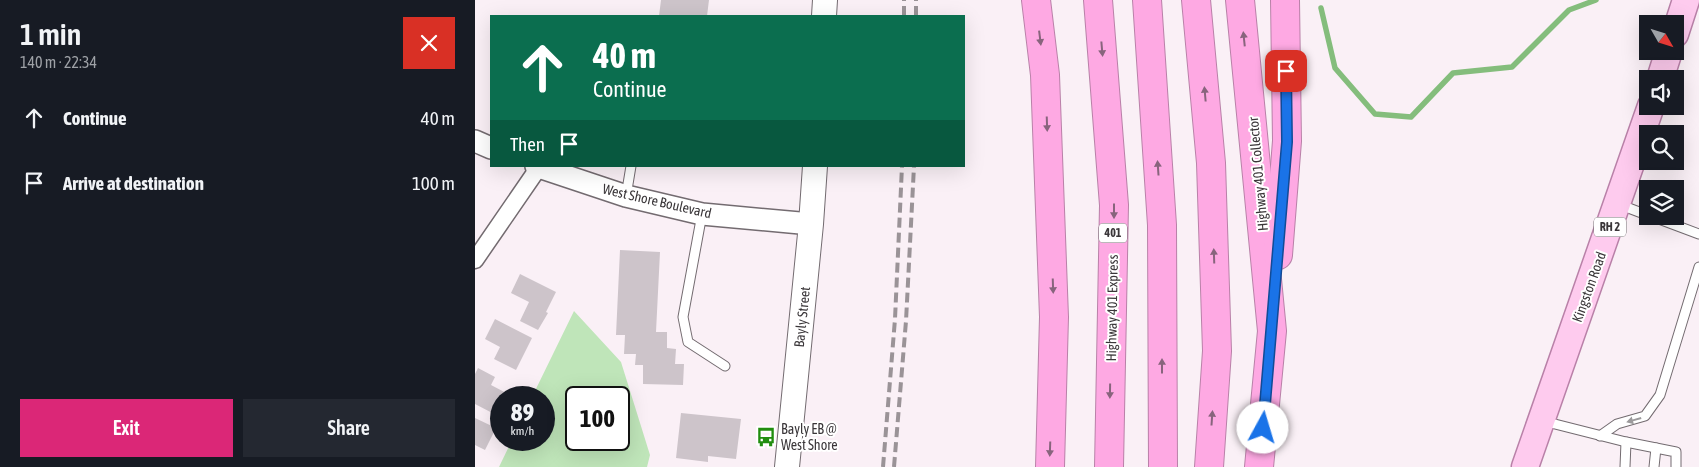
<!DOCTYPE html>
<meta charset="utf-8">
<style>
:root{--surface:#171b24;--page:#242831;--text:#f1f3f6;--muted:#9ea1a6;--accent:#db2777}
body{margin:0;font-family:"Asap Condensed",sans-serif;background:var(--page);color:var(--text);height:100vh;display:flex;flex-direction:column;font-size:19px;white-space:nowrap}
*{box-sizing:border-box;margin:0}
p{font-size:16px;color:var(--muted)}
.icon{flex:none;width:28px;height:28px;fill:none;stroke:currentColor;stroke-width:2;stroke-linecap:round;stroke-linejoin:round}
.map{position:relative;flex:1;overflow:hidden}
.side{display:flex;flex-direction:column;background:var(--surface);width:475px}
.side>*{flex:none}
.guide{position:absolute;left:15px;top:15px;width:475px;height:152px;border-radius:0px;box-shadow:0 5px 20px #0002;background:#0b6e4f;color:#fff;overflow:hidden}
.needle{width:32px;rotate:129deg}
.buttons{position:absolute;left:1164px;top:15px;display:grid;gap:10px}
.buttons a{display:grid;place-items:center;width:45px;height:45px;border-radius:0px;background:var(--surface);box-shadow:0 5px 20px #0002;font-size:25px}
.speed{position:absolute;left:15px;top:386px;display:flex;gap:10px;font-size:25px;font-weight:700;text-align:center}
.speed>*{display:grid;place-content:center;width:65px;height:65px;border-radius:50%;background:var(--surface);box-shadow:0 5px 20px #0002;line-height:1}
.speed small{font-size:12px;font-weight:400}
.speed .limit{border:2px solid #111;border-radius:8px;background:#fff;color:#111}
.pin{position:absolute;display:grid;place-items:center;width:42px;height:42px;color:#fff;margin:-21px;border-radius:10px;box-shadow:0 2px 8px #0006}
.me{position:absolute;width:55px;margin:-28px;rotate:6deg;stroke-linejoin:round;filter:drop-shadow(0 0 4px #0008)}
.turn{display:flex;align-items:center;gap:18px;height:105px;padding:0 20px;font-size:22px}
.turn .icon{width:65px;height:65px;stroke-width:2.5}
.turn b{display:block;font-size:35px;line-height:42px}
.then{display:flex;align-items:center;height:48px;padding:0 20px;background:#0003;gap:10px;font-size:19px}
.round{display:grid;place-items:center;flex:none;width:52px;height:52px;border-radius:0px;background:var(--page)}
.summary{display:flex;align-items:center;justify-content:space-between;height:85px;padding:0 20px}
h1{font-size:30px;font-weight:600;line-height:38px}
.action{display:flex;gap:10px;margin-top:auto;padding:10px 20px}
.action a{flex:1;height:58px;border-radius:0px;background:var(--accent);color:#fff;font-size:20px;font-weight:600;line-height:58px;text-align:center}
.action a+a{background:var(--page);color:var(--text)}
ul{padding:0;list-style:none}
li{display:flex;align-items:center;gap:15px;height:65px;padding:0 20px}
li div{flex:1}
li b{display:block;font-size:19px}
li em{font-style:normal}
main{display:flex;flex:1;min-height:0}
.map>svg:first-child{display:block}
.green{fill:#bfe5b9;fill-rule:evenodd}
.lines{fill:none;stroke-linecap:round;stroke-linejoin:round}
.stream{stroke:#84bd7c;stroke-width:5.5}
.building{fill:#cdc4ca}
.service-casing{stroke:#736b70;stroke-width:11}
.minor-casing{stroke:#736b70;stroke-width:19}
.tertiary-casing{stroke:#736b70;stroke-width:24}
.secondary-casing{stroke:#736b70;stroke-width:26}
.primary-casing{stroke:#b981a8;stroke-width:29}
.motorway-casing{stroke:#b981a8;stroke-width:30}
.service{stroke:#fff;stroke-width:9}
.minor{stroke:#fff;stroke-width:16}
.tertiary{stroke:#fff;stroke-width:21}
.secondary{stroke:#fff;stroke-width:24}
.primary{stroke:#fecbee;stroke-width:26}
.motorway{stroke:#fea9e3;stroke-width:28}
.rail{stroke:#9a9397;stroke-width:4;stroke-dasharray:10 5;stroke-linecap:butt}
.oneway{fill:#88647d}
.oneway2{fill:#9c9a9c}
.route-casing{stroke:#114b97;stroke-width:12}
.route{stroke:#1a73e8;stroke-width:9}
.labels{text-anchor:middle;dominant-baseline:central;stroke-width:4;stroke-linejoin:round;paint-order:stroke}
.shield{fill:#fff;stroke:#757274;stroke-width:1}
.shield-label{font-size:12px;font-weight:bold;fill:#3a3639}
.street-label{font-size:14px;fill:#3a3639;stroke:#fff}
.poi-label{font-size:14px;fill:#3a3639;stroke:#fff;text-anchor:start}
</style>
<main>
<section class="side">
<div class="summary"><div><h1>1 min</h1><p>140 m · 22:34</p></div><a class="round" style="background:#d93025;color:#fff"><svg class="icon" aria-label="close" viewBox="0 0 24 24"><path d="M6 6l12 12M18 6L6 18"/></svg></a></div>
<ul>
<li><svg class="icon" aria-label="ahead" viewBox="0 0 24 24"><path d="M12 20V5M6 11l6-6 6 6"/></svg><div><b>Continue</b></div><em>40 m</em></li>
<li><svg class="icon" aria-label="arrive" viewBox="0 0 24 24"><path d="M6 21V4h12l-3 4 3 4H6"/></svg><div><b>Arrive at destination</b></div><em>100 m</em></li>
</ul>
<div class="action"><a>Exit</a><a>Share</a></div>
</section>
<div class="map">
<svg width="1224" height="467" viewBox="0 0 1224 467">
<rect width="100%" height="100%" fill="#faf0f6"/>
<path class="green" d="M 99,311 L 146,362 L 175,455 L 172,467 L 24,467 L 37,440 L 69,440 L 69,398 L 57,397 ZM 101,398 L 144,398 L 144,440 L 101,440 Z"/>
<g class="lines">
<path class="stream" d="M 846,8 L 860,68 L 900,114 L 936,117 L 978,73 L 1037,67 L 1094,10 L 1121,0"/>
</g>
<g class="building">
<path d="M 186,0 L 234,0 L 232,16 L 184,16 Z"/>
<path d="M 145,250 L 185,252 L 181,332 L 192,332 L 192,348 L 201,349 L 200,364 L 209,364 L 208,385 L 168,384 L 168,365 L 160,365 L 161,354 L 149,354 L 150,335 L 141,335 Z"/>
<path d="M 45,274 L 81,292 L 71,312 L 73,313 L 63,330 L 45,321 L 54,302 L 36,293 Z"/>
<path d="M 20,319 L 57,338 L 41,370 L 19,359 L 25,347 L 10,339 Z"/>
<path d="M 3,368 L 20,377 L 16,385 L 35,395 L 34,398 L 26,398 L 25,417 L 0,404 L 0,374 Z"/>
<path d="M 206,413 L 266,419 L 261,459 L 233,456 L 233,462 L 201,458 Z"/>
<path d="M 0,418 L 21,428 L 10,450 L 0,445 Z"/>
</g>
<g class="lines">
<defs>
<g id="service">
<path d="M 151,196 L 156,166"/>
<path d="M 1143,204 L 1172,215"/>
<path d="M 227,214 L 208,317 L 213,342 L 250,366"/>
<path d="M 1176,216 L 1224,234"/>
<path d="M 1068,421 L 1151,442 L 1201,452 L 1201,467"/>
<path d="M 1125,436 L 1142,424 L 1170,416 L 1185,395 L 1224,267"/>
<path d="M 1150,467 L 1151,442"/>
<path d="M 1179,467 L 1181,448"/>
</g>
<path id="minor" d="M 0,260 L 64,167"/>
<g id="tertiary">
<path d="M 0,141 L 16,148"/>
<path d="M 61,166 L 151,196 L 227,214 L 336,224"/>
</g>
<g id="secondary">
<path d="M 349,16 L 350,0"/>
<path d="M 312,467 L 336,224 L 340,166"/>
</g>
<g id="primary">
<path d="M 1200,34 L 1211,0"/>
<path d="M 1185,79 L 1194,51"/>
<path d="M 1050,467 L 1176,106"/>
</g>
<g id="motorway">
<path d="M 561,0 L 570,75 L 579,317 L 575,467"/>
<path d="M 623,0 L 639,205 L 634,467"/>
<path d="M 672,0 L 687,225 L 688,467"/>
<path d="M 721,0 L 736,163 L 742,351 L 734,467"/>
<path d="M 765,0 L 797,331 L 784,467"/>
<path d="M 803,255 L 812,141 L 810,0"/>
</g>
</defs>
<use href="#service" class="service-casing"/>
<use href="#minor" class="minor-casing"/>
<use href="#tertiary" class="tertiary-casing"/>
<use href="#secondary" class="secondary-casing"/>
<use href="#primary" class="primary-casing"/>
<use href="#motorway" class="motorway-casing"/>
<use href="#service" class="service"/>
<use href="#minor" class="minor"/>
<use href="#tertiary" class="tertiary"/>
<use href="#secondary" class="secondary"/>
<use href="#primary" class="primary"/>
<use href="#motorway" class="motorway"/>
<g class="rail">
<path d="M 429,16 L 429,0"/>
<path d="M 441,16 L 441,0"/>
<path d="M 408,467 L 420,319 L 427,166"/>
<path d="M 419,467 L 431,321 L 439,166"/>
</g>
</g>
<defs><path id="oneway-solid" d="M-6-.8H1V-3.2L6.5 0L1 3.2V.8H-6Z" transform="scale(1.25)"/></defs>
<g class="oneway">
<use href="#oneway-solid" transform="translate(565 38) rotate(83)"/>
<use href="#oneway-solid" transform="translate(769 39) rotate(-96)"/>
<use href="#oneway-solid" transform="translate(627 49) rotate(85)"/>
<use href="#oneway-solid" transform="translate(730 94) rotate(-95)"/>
<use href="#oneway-solid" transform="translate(572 124) rotate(88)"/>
<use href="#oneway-solid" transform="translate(683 168) rotate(-94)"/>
<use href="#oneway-solid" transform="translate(639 211) rotate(90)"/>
<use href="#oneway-solid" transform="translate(739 256) rotate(-92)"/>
<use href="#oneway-solid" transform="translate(578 286) rotate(88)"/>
<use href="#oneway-solid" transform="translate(687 366) rotate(-90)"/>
<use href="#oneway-solid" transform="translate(635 391) rotate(91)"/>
<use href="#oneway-solid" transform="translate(737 418) rotate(-86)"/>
<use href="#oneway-solid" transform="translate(575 449) rotate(92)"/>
</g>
<use class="oneway2" href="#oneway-solid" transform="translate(1159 420) rotate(164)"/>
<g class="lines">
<defs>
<path id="route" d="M 788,428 L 812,142 L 811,71"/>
</defs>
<use href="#route" class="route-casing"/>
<use href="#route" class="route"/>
</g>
<defs>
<symbol id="bus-bare" viewBox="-9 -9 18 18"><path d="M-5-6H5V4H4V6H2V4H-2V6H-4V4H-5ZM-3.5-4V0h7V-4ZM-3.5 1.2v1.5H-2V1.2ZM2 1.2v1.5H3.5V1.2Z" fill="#218d0f" stroke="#fff" stroke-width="2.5" paint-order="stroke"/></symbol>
</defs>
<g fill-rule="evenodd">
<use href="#bus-bare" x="277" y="423" width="28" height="28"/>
</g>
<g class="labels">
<g class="shield">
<rect x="1119" y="217.5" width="32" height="19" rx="4"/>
<rect x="624" y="223.5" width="28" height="19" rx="4"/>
</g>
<g class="shield-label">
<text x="1135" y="227">RH 2</text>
<text x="638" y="233">401</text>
</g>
<g class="street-label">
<text transform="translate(783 174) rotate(-95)">Highway 401 Collector</text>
<text transform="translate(182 201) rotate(13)">West Shore Boulevard</text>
<text transform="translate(1114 287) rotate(-70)">Kingston Road</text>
<text transform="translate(637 308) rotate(-89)">Highway 401 Express</text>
<text transform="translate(327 317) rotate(-84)">Bayly Street</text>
</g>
<g class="poi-label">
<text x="306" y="429">Bayly EB @<tspan x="306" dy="16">West Shore</tspan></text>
</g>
</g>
</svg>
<div class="buttons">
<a><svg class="needle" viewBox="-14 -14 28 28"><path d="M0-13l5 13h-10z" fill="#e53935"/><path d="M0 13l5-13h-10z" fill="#9ea1a6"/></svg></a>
<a><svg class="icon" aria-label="sound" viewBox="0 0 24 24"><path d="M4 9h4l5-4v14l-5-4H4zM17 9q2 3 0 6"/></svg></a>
<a><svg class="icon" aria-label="search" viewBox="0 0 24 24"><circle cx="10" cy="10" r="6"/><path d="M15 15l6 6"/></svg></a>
<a><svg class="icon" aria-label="layers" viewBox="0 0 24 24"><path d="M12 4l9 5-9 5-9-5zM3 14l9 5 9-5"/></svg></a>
</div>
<div class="speed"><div>89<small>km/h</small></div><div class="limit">100</div></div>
<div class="pin" style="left:811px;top:71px;background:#d93025"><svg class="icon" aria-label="arrive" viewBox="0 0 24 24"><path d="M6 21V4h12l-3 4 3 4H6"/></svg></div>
<svg class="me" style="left:788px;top:428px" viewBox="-20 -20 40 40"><circle r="19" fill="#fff"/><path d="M0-13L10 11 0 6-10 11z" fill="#1a73e8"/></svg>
<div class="guide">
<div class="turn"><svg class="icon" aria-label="ahead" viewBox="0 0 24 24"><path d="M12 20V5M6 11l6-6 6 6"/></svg><div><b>40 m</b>Continue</div></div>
<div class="then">Then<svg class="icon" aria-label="arrive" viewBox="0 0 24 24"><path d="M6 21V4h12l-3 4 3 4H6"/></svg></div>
</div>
</div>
</main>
